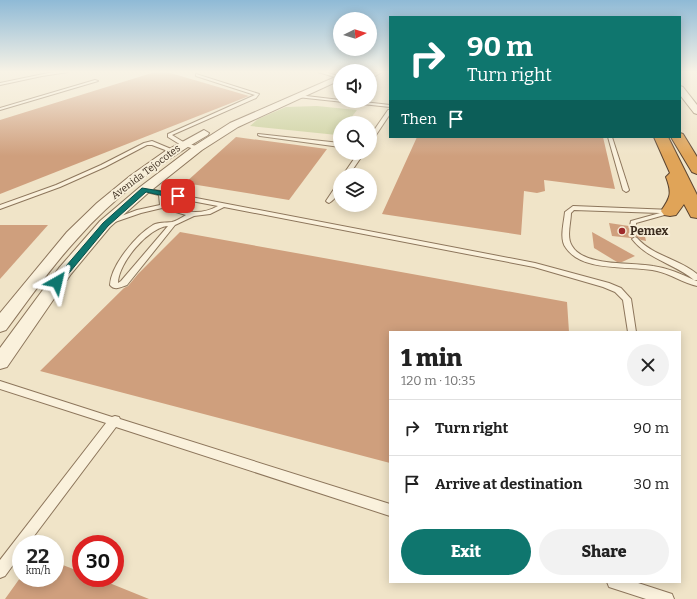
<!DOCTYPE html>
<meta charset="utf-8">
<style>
:root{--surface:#fff;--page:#f2f2f2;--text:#222;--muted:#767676;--line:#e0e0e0;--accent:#0f766e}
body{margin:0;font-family:Bitter,serif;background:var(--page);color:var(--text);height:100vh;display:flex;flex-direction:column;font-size:15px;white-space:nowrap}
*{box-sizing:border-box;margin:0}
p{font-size:13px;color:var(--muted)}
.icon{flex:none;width:22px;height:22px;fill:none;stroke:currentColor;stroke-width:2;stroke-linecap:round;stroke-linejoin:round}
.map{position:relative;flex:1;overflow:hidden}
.details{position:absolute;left:389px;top:331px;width:292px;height:252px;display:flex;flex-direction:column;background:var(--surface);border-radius:0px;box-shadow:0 2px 10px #0003}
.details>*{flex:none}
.top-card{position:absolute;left:389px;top:16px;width:292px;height:122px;border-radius:0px;box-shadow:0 2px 10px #0003;background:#0f766e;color:#fff;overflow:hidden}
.needle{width:26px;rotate:85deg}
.tools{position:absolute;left:333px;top:12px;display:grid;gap:8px}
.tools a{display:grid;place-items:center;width:44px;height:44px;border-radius:50%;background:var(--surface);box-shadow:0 2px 10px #0003;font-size:20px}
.speed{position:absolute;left:12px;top:535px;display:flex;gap:8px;font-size:20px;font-weight:700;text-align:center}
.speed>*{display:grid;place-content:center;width:52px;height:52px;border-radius:50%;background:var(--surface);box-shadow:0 2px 10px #0003;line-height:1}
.speed small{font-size:10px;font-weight:400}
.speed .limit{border:6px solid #d22;background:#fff;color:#111}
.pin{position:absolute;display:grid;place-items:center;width:34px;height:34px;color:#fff;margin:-17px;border-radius:8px;box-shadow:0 2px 6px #0006}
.me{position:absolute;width:44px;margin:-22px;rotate:37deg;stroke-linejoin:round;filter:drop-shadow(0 0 3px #0008)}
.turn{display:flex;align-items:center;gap:14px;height:84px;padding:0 12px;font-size:18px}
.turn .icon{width:52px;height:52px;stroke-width:2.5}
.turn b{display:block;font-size:28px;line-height:34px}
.then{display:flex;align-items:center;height:38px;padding:0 12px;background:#0003;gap:8px;font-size:15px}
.round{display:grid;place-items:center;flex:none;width:42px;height:42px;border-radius:21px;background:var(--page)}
.summary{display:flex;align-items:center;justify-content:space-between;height:68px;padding:0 12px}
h1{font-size:24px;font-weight:800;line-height:30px}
.button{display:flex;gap:8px;margin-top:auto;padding:8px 12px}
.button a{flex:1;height:46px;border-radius:24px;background:var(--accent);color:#fff;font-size:16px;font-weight:800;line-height:46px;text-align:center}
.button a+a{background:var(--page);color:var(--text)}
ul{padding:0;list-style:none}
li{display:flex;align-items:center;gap:12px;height:56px;padding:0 12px;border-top:1px solid var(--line)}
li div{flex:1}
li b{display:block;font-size:15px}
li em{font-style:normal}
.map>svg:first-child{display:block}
.green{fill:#c9cf9b}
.building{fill:#cf9f7d}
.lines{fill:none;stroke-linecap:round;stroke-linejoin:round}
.lane-casing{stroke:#8d765c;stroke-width:2}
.street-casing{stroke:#8d765c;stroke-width:2}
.highway-casing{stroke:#5b4430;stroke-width:2}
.lane{fill:#faf1dc;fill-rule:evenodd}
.street{fill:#faf1dc;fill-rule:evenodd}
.highway{fill:#e0a458;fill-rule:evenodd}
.route{fill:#0f766e;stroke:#0a4d48}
.poi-dot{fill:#9e2a2b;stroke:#f7eed8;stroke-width:1.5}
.labels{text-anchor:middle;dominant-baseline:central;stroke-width:4;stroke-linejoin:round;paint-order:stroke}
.far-street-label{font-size:10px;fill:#3d2e20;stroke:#f7eed8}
.poi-label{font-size:12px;font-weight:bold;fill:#3d2e20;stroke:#f7eed8;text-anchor:start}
</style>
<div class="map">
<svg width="697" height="599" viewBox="0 0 697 599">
<rect width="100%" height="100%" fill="#f0e4c8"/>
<path class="green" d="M 317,106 L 357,110 L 347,123 L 340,123 L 340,132 L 337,135 L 250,126 L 258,119 L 286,107 Z"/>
<g class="building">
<path d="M 155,72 L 167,72 L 249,96 L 0,194 L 0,120 Z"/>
<path d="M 236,137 L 327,149 L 289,200 L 185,183 Z"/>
<path d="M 417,137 L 603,137 L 615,189 L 544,180 L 545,191 L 537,193 L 524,191 L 521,235 L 382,214 Z"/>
<path d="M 609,223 L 629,226 L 632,229 L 637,227 L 643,228 L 646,241 L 641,240 L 636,236 L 631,238 L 612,236 Z"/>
<path d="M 0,225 L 48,225 L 0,279 Z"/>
<path d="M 180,232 L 567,302 L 569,332 L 390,332 L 390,463 L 40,371 L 124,288 L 128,286 L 138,274 Z"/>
<path d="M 592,232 L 635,256 L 622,262 L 617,262 L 594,248 Z"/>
<path d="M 55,562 L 81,572 L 81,578 L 97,578 L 149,599 L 5,599 L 20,578 L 55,578 Z"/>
</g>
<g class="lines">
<defs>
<g id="lane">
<path d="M 53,72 L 68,72 L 42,76 L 0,85 L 0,83 Z"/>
<path d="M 318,72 L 326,72 L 340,77 L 338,78 Z"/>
<path d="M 377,72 L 382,72 L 370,79 L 370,76 Z"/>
<path d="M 196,74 L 259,94 L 256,98 L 172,135 L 185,143 L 200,147 L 201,148 L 198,150 L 181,145 L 168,137 L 168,134 L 255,95 L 196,76 Z"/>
<path d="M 95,80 L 98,81 L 0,110 L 0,108 Z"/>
<path d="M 298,95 L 340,100 L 340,101 L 355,101 L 390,105 L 390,107 L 297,97 L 297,95 Z"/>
<path d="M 388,110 L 390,110 L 390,114 L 372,141 L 370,142 L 370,136 Z"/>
<path d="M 258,134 L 340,143 L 340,147 L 260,136 L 258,135 Z"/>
<path d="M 608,137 L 612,137 L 629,190 L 628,191 L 626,192 L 623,190 Z"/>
<path d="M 152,141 L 176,151 L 173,153 L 152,145 L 147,145 L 105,167 L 60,187 L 0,209 L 0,205 L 56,185 L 101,165 L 144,143 Z"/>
<path d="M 358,153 L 364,153 L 349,175 L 343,175 Z"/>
<path d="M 340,182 C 340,190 336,199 329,203 L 327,202 L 326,201 L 338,183 Z"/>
<path d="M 144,188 L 535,263 L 609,283 L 621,288 L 631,299 L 636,332 L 628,332 L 623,300 L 615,292 L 603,287 L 534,267 L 224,207 L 210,214 L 194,216 L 175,225 L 127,285 C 121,287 115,291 110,285 C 111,265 136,235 153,225 C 159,222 165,223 172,222 C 176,221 181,218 186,215 L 162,208 L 141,213 L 112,223 L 108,223 L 108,221 L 137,210 L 160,205 L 159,195 L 142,191 L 142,189 ZM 165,196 L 218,206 C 200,216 184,212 166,205 ZM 168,226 L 121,281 L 118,283 C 118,263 149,227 168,226 Z"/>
<path d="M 573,206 L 672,210 L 672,212 L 668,214 L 636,223 L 636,226 L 633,228 L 630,226 L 631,221 L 660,213 L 574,210 L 571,213 C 571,222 566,237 572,246 C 584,267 632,262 653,266 C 668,268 681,274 694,280 C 675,264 647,259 632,239 L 635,237 L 637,238 C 653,256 679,259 697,274 L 697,280 L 694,280 L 697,281 L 697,286 C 683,283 671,274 657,271 C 631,265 583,273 566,248 C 559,239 564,223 565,212 Z"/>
<path d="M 0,381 L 112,417 L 115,416 L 119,417 L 120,419 L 390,504 L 390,516 L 116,427 L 28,544 L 21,544 L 21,554 L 5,576 L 0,578 L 0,560 L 106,423 L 0,389 Z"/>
<path d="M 607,582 L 635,582 L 672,594 L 674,599 L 646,599 L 609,587 Z"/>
</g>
<g id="street">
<path d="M 340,75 L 340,80 L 238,127 L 202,150 L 148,193 L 110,227 L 71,274 L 7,367 L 0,369 L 0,348 L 59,268 L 100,221 L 140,187 L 194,146 L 230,123 Z"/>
<path d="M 680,86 L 683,87 L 697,105 L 697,114 L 694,113 L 680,95 Z"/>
<path d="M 204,130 L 209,133 L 208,135 C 159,163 114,197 77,239 C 51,267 29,299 6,330 L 0,332 L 0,313 L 67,232 L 97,203 L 130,176 L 164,152 Z"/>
</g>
<g id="highway">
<path d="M 680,133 L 683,134 L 697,157 L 697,174 L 692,172 L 671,137 L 680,137 Z"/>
<path d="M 654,137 L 668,137 L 697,195 L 697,218 L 691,217 L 684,204 L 676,215 L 670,216 L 664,215 L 661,211 C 671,197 672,193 666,177 L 670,173 Z"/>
</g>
</defs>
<use href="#lane" class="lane-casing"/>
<use href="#street" class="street-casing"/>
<use href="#highway" class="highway-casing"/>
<use href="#lane" class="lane"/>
<use href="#street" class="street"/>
<use href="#highway" class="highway"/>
</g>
<linearGradient id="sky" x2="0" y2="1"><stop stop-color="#8fbad6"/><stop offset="0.46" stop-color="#f8f3e6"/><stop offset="1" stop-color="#f8f3e6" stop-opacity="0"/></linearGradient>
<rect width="697" height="156" fill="url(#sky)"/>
<path class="route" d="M 142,188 L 178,194 L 181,196 L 178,199 L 146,192 L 108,226 L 60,284 L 54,284 L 53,282 L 54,280 L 103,223 Z"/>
<circle class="poi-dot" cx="622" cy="231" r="4"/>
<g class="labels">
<g class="far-street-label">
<text transform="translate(146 172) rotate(-37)">Avenida Tejocotes</text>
</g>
<g class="poi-label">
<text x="630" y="231">Pemex</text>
</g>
</g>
</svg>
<div class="tools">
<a><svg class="needle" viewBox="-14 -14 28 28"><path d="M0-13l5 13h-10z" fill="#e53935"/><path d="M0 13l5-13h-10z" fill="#767676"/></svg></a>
<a><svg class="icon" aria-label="sound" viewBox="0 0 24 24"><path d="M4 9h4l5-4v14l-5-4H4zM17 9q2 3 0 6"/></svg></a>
<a><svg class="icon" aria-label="search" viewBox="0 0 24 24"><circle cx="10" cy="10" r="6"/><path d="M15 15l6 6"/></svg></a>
<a><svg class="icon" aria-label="layers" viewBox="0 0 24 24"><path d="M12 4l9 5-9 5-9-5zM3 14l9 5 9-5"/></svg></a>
</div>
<div class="speed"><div>22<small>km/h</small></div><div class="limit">30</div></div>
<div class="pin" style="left:178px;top:196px;background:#d93025"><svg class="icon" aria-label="arrive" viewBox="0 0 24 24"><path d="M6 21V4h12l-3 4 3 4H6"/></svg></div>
<svg class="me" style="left:57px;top:282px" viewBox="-20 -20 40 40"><path d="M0-17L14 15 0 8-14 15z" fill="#0f766e" stroke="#fff" stroke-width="4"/></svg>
<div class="top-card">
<div class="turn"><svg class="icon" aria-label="right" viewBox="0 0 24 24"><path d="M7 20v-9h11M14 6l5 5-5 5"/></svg><div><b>90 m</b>Turn right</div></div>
<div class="then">Then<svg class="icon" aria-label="arrive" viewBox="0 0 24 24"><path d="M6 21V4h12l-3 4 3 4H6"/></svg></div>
</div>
<section class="details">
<div class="summary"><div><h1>1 min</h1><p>120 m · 10:35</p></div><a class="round"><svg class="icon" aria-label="close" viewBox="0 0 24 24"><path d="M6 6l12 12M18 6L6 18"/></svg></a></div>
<ul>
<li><svg class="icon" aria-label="right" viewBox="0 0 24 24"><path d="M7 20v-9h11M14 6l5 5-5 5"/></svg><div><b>Turn right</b></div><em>90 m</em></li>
<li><svg class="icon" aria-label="arrive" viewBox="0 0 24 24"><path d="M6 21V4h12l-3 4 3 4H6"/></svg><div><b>Arrive at destination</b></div><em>30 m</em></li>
</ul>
<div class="button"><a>Exit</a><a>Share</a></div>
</section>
</div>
